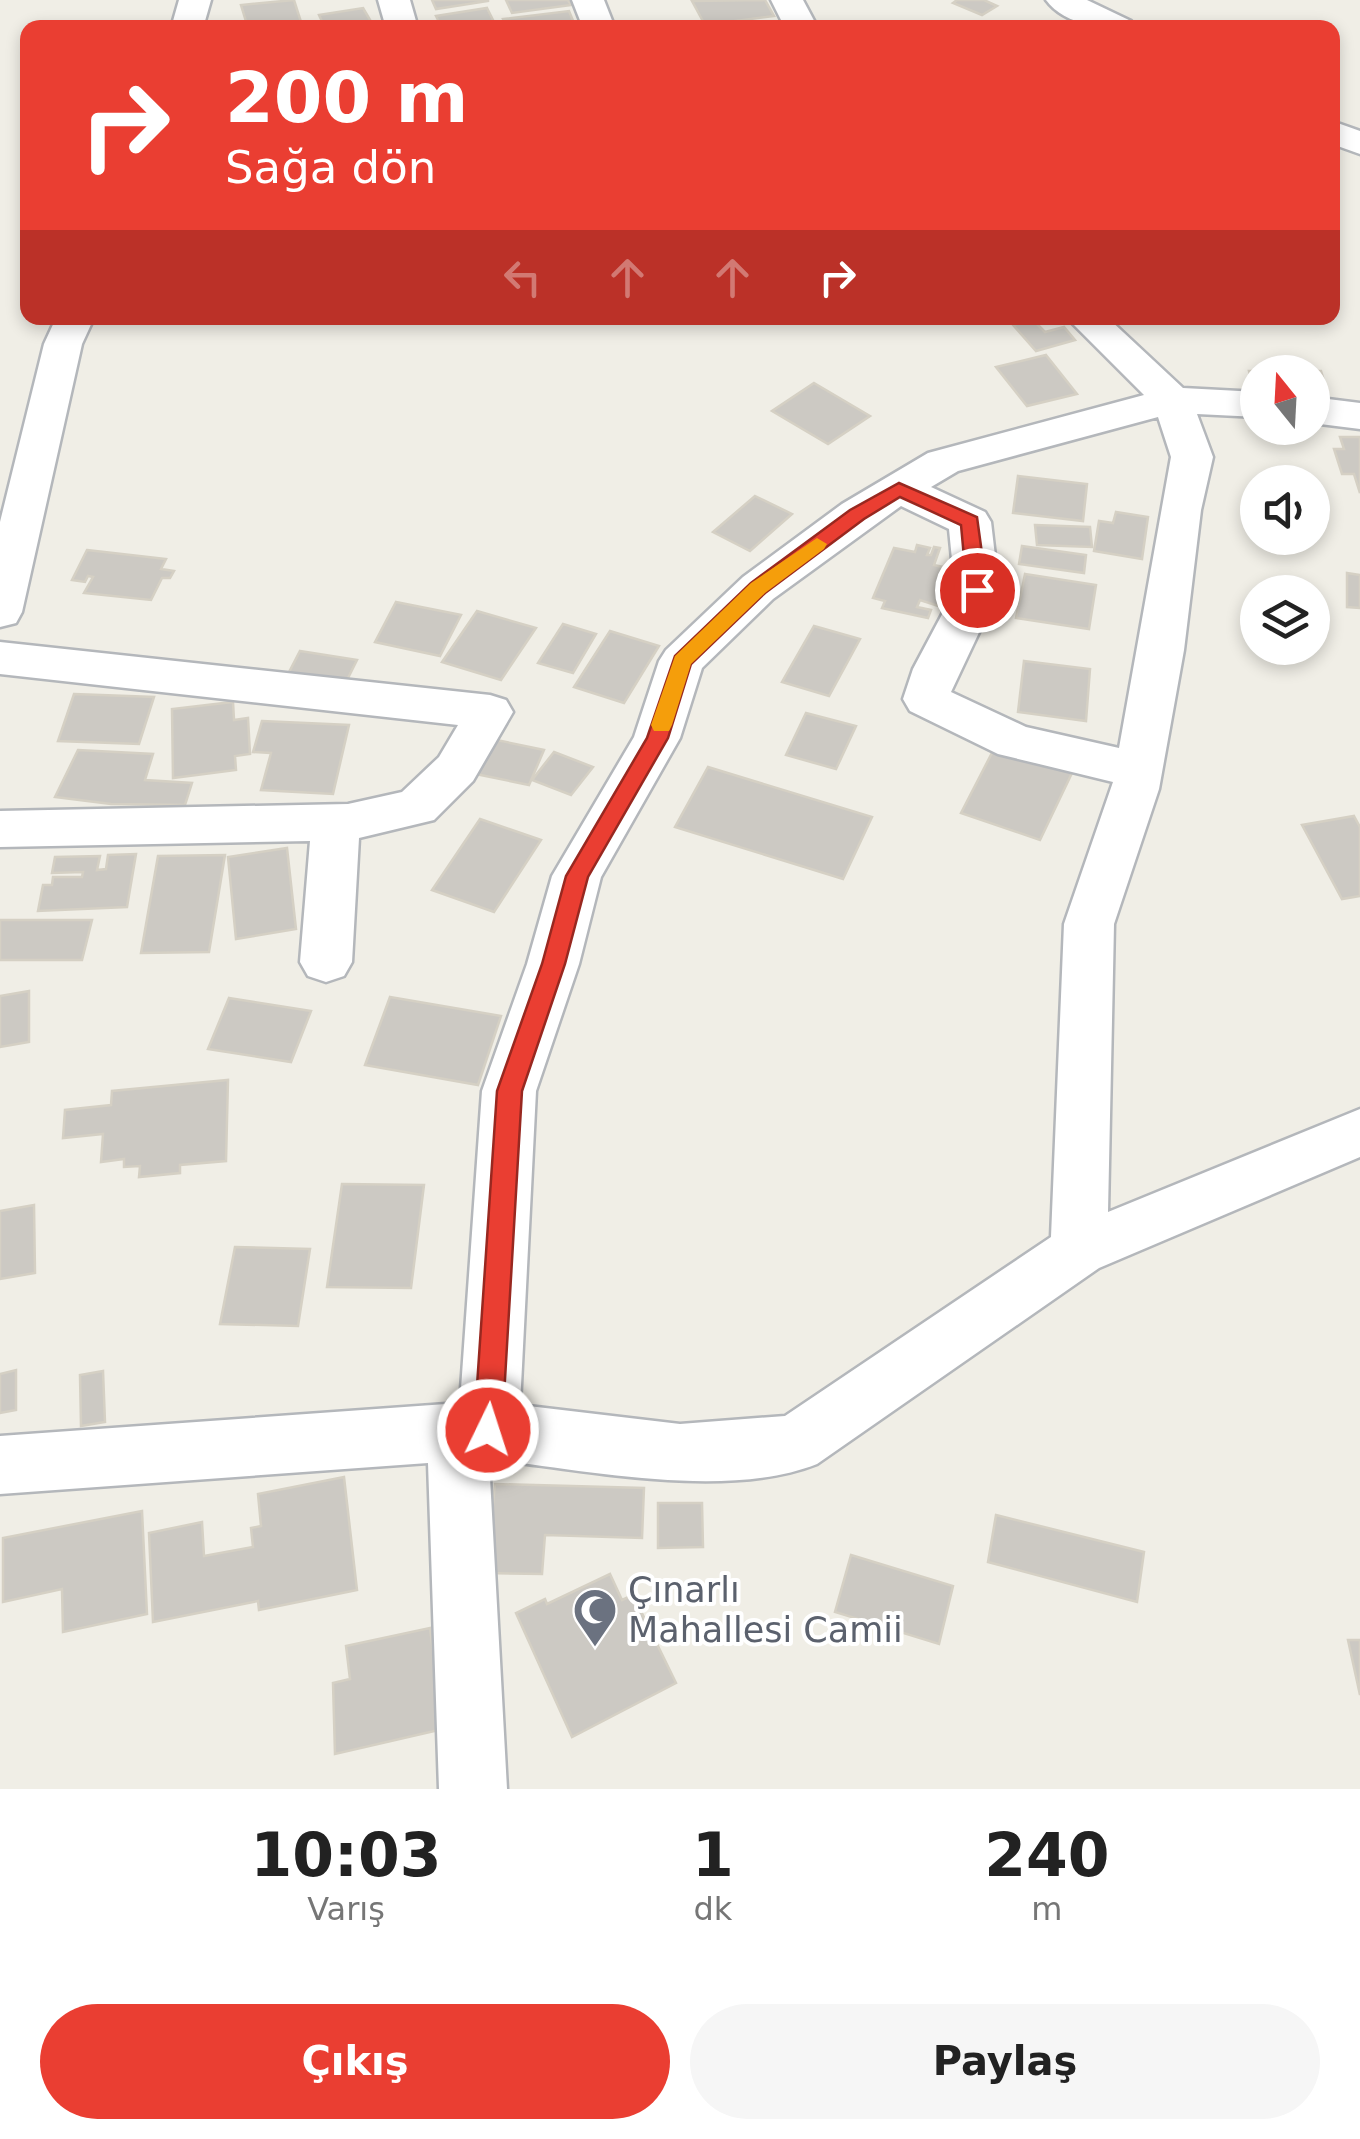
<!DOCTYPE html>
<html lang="tr">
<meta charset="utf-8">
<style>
:root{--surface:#fff;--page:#f6f6f6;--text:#222;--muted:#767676;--accent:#ea3e32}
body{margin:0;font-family:"DejaVu Sans",sans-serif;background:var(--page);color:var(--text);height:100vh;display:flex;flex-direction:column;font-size:38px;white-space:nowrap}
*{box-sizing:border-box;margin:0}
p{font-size:32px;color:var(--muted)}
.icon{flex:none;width:55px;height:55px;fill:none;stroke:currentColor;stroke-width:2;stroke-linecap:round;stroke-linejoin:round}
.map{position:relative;height:1789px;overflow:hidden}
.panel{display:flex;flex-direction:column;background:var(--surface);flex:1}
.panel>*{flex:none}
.banner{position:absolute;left:20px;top:20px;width:1320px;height:305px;border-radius:20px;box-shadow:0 5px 15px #0003;background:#ea3e32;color:#fff;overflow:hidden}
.needle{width:65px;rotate:342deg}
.buttons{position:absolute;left:1240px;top:355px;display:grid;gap:20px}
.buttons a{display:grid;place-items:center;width:90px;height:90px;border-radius:50%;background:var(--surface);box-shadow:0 5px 15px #0003;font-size:50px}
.pin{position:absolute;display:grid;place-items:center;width:85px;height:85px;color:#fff;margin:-42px;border:5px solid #fff;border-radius:50%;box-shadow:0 2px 10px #0007}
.me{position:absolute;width:110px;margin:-55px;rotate:4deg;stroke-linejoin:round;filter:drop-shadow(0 0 8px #0008)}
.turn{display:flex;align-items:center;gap:35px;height:210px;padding:0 40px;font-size:45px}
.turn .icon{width:130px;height:130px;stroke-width:2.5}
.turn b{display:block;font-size:70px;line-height:85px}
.lanes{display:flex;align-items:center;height:95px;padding:0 40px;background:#0003;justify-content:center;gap:50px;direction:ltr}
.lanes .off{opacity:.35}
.eta{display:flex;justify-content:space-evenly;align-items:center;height:170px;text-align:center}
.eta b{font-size:60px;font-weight:600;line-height:70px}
.action{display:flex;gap:20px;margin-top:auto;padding:20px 40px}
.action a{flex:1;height:115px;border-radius:60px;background:var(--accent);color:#fff;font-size:40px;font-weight:600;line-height:115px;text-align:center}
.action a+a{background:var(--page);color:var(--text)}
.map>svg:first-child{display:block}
.building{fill:#ccc9c3;stroke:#d5d0c4;stroke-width:2.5}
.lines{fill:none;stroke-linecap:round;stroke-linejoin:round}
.minor-casing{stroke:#b4b7bb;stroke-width:5}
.minor{fill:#fff;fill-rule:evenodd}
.route{fill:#ea3e32;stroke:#982820;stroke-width:2.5}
.slow{fill:#f59e0b}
.labels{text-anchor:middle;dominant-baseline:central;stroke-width:8;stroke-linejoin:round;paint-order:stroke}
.near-worship-label{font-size:35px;fill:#5b616d;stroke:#fff;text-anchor:start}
</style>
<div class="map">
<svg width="1360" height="1789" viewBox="0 0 1360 1789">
<rect width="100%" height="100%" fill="#f0eee6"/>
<g class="building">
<path d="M 294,0 L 301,22 L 248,28 L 241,5 Z"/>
<path d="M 432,0 L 488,0 L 488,1 L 436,9 Z"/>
<path d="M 506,0 L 568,0 L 571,5 L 512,13 Z"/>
<path d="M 765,0 L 774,16 L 705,25 L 692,1 Z"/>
<path d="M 957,0 L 984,0 L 997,6 L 982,15 L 953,3 Z"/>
<path d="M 363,8 L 373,25 L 325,28 L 319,15 Z"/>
<path d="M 487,8 L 497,28 L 442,28 L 436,16 Z"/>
<path d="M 569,11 L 576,28 L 507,28 L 503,19 Z"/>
<path d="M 1033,320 L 1045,332 L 1064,327 L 1075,340 L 1036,351 L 1013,325 Z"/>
<path d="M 1046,355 L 1077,394 L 1027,406 L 996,367 Z"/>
<path d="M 1249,371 L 1321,371 L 1329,398 L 1312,398 L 1312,372 L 1258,372 L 1256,398 Z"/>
<path d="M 814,383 L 870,416 L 828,444 L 772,411 Z"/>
<path d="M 1340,437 L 1360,437 L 1360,493 L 1354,474 L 1342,474 L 1334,449 L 1344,449 Z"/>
<path d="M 1018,476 L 1087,484 L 1083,521 L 1013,513 Z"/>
<path d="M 755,496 L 792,514 L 750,551 L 713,532 Z"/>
<path d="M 1116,512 L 1148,517 L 1142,559 L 1094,551 L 1099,521 L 1113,523 Z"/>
<path d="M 1035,525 L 1090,527 L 1092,547 L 1037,545 Z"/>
<path d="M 917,545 L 930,548 L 927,555 L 931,555 L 934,547 L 940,548 L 934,565 L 952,569 L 938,606 L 920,600 L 917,607 L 931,610 L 928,618 L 882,608 L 885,601 L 873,598 L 894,548 L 915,552 Z"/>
<path d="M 1022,546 L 1086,555 L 1084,573 L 1019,564 Z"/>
<path d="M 87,550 L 166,559 L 161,569 L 174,571 L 170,578 L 162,578 L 151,600 L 84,593 L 93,577 L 88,576 L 85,582 L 72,580 Z"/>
<path d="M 1347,573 L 1360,575 L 1360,608 L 1347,607 Z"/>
<path d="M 1025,574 L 1096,585 L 1089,629 L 1016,618 Z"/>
<path d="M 396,602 L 461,615 L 440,656 L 375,642 Z"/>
<path d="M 477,611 L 536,628 L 501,680 L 442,662 Z"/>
<path d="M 563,624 L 596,634 L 573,673 L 538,663 Z"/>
<path d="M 814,626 L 860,639 L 829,696 L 782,682 Z"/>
<path d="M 610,631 L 659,646 L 624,703 L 574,687 Z"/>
<path d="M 300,651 L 357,660 L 344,686 L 287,676 Z"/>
<path d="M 1024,661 L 1090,669 L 1086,721 L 1018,712 Z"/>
<path d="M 74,694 L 154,697 L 139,744 L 58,741 Z"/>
<path d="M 233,702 L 234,720 L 248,718 L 250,754 L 235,756 L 236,770 L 173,778 L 172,709 Z"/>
<path d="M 806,713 L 856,726 L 836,769 L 786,755 Z"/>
<path d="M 262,721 L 349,725 L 333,794 L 261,790 L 271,753 L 253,752 Z"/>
<path d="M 487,738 L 544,750 L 529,785 L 471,773 Z"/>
<path d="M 995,747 L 1072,773 L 1040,840 L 961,813 Z"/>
<path d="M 78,750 L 153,754 L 145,780 L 192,783 L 185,805 L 111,804 L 55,797 Z"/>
<path d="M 554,752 L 593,767 L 571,795 L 532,780 Z"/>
<path d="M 708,767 L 872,817 L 843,879 L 675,827 Z"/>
<path d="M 1354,816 L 1360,827 L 1360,896 L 1342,899 L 1302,825 Z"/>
<path d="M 480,819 L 541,840 L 494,912 L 432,890 Z"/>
<path d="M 287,848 L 296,929 L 236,939 L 228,857 Z"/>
<path d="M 136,854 L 127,907 L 38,911 L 43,885 L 52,885 L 53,877 L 82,877 L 83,872 L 52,873 L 55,857 L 100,856 L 97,870 L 106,869 L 108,855 Z"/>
<path d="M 225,855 L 209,952 L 141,953 L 158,856 Z"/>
<path d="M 0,920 L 92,920 L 82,960 L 0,960 Z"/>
<path d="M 29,991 L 29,1042 L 0,1047 L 0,996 Z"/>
<path d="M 390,997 L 501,1016 L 478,1085 L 365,1065 Z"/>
<path d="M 229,998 L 311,1011 L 291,1062 L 208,1049 Z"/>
<path d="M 228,1080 L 226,1161 L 180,1165 L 180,1173 L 139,1177 L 140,1166 L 124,1167 L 124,1159 L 101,1162 L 103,1134 L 63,1138 L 65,1110 L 111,1105 L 112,1091 Z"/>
<path d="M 342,1184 L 424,1185 L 411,1288 L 327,1287 Z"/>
<path d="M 34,1205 L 35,1273 L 0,1279 L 0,1211 Z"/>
<path d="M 235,1247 L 310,1249 L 298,1326 L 220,1324 Z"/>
<path d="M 16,1370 L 16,1410 L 0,1413 L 0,1374 Z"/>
<path d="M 103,1371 L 105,1422 L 81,1426 L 80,1375 Z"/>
<path d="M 344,1477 L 357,1590 L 259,1610 L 258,1601 L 153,1622 L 149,1533 L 202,1522 L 204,1556 L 253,1547 L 251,1528 L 261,1526 L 258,1494 Z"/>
<path d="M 495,1484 L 644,1488 L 642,1538 L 545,1535 L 542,1574 L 486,1573 Z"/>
<path d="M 658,1503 L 702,1503 L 703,1547 L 658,1548 Z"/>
<path d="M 142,1511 L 147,1614 L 63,1632 L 62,1589 L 3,1602 L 3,1538 Z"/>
<path d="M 996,1515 L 1144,1552 L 1137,1602 L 988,1562 Z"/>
<path d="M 851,1555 L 953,1586 L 939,1644 L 835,1612 Z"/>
<path d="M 610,1574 L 622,1600 L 633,1595 L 676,1683 L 572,1737 L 516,1613 L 545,1599 L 547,1604 Z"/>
<path d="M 430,1628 L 443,1729 L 335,1754 L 333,1683 L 350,1679 L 346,1646 Z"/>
<path d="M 1348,1640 L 1360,1640 L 1360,1695 Z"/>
</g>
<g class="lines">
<defs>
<g id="minor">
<path d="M 179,0 L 211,0 L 203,28 L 171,28 Z"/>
<path d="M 378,0 L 410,0 L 418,28 L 386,28 Z"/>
<path d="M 572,0 L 604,0 L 615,28 L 583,28 Z"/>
<path d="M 771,0 L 803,0 L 818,28 L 785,28 Z"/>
<path d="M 1046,0 L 1087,0 L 1131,21 L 1135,28 C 1105,28 1066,27 1046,0 Z"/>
<path d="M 1332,121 L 1360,131 L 1360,154 L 1332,144 Z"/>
<path d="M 56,318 L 94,318 L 82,344 L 22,612 L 16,623 L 0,627 L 0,522 L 44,344 Z"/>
<path d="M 1067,318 L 1108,318 L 1183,388 L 1258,392 L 1258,417 L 1197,414 L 1213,457 L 1201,510 L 1184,650 L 1159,789 L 1114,924 L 1108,1212 L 1360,1109 L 1360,1157 L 1099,1268 L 817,1464 C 727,1500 583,1470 489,1459 L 507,1789 L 439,1789 L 428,1463 L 0,1494 L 0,1436 L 460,1403 L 482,1091 L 527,964 L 552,876 L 634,737 L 659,661 L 666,650 L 743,577 L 842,504 L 928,453 L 1144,395 ZM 1158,417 L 1171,457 L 1119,748 L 1026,727 L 951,692 L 999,590 L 991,522 L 985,512 L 931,487 L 958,471 ZM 901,506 L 949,529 L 955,590 L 913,669 L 903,699 L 910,711 L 998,754 L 1113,782 L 1064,924 L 1051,1237 L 785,1416 L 680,1424 L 520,1405 L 536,1091 L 579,964 L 601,877 L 680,738 L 702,668 L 773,599 Z"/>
<path d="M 1312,397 L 1360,403 L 1360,429 L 1312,423 Z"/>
<path d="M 0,642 L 490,695 L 506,700 L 513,712 L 473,781 L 434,820 L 359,838 L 352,962 L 344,976 L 326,982 L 308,976 L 300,962 L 310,841 L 0,847 L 0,811 L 348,804 L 402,792 L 439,757 L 458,725 L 0,674 Z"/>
</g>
</defs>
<use href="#minor" class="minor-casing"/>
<use href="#minor" class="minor"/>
</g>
<path class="route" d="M 899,483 L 977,517 L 987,590 L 984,595 L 977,597 L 967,590 L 961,525 L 900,497 L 864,519 L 765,593 L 691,664 L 668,738 L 588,877 L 565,964 L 522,1091 L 502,1430 L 498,1439 L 488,1443 L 478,1439 L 474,1430 L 497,1091 L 542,964 L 566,876 L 647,738 L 675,656 L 751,583 L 850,510 Z"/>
<path class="slow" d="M 817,538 L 827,544 L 824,549 L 765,593 L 691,664 L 672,725 L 669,731 L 654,731 L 651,725 L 675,656 L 751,583 Z"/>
<defs>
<symbol id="mosque-pin" viewBox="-11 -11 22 30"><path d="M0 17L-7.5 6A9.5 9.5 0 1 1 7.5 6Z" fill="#6b7280" stroke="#fff"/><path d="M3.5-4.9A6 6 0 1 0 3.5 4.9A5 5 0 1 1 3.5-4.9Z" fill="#fff"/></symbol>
</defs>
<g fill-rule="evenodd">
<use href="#mosque-pin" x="570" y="1585" width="50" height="68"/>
</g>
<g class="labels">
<g class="near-worship-label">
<text x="628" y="1590">Çınarlı<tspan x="628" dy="40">Mahallesi Camii</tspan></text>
</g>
</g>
</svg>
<div class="buttons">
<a><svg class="needle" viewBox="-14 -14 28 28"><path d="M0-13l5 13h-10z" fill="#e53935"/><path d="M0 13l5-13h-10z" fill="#767676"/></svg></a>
<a><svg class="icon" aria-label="sound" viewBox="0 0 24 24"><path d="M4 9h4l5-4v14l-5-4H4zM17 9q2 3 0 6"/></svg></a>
<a><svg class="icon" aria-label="layers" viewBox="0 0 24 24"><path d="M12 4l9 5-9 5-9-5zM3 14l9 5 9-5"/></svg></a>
</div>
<div class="pin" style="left:977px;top:590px;background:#d93025"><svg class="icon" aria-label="arrive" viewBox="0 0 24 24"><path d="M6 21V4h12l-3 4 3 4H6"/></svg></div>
<svg class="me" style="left:488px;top:1430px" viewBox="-20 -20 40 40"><circle r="17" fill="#ea3e32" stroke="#fff" stroke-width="3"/><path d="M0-11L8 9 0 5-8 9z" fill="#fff"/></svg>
<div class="banner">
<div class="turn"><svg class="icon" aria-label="right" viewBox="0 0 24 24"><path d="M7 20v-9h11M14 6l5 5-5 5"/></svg><div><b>200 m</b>Sağa dön</div></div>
<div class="lanes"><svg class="icon off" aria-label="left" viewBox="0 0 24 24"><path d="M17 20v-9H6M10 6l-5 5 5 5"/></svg><svg class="icon off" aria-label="ahead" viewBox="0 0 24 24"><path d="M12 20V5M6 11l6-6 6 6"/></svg><svg class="icon off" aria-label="ahead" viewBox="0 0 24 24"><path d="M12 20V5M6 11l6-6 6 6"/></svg><svg class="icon" aria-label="right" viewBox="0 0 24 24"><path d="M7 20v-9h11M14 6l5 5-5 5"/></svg></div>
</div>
</div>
<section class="panel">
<div class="eta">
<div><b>10:03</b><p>Varış</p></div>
<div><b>1</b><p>dk</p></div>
<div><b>240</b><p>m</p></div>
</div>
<div class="action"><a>Çıkış</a><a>Paylaş</a></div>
</section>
